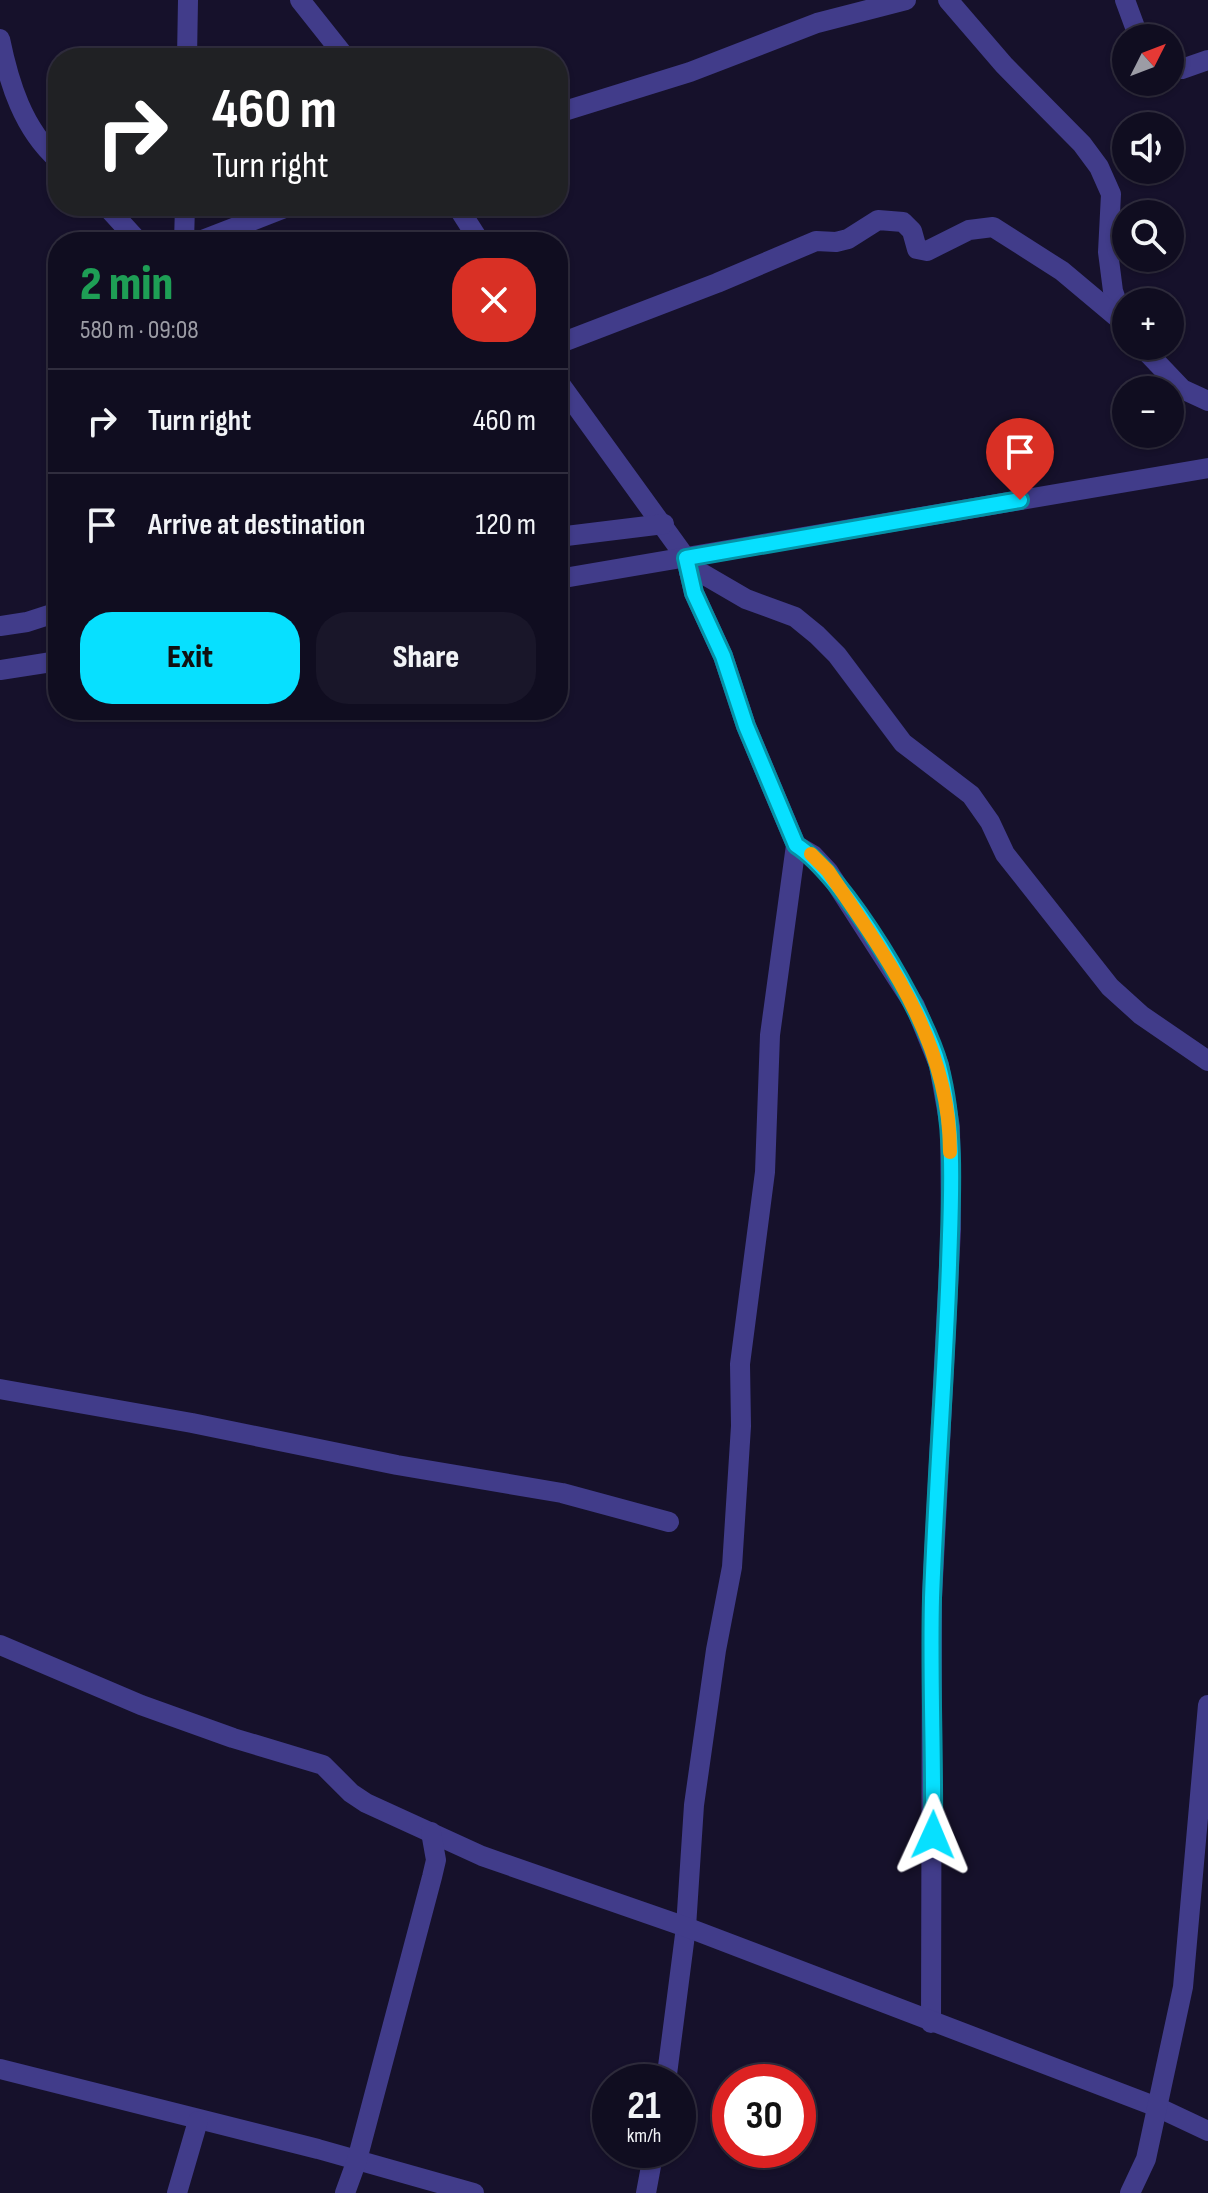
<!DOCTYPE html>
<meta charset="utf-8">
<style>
:root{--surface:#100d20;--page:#191629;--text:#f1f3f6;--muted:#9c9ca5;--line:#302d3e;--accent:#07e0ff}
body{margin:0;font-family:"Sofia Sans Condensed",sans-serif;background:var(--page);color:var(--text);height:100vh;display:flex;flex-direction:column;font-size:30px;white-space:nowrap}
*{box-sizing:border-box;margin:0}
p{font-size:26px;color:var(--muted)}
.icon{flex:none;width:44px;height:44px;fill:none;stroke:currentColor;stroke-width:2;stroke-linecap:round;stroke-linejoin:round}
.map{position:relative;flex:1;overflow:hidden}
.drawer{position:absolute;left:48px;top:232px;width:520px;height:488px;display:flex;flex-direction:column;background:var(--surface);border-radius:32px;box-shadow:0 2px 6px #0004,0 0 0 2px var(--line)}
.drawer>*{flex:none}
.top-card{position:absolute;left:48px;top:48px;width:520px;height:168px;border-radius:32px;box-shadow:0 2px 6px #0004,0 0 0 2px var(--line);background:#202124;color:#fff;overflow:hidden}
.needle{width:52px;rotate:48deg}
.tools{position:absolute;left:1112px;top:24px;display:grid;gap:16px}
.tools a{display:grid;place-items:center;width:72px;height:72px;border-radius:50%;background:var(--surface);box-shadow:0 2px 6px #0004,0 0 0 2px var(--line);font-size:40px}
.speed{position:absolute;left:592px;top:2064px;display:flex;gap:16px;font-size:40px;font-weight:700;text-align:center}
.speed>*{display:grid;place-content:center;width:104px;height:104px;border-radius:50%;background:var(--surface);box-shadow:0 2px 6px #0004,0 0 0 2px var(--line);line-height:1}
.speed small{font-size:20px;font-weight:400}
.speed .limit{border:12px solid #d22;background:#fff;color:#111}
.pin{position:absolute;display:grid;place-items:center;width:68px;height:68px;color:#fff;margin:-82px -34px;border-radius:50% 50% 50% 0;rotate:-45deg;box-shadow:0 0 8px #0007}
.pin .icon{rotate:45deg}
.me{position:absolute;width:88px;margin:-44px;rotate:1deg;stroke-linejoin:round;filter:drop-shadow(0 0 6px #0008)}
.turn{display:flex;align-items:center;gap:28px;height:168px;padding:0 32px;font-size:36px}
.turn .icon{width:104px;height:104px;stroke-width:2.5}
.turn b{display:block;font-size:56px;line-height:68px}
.round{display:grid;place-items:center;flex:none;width:84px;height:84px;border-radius:32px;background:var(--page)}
.head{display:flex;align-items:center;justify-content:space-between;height:136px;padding:0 32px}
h1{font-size:48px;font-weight:800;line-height:60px;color:#1e9e55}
.button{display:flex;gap:16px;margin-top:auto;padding:16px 32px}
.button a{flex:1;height:92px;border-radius:32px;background:var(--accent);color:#111;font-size:32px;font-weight:800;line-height:92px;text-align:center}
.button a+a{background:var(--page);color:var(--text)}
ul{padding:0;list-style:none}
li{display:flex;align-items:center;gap:24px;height:104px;padding:0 32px;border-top:2px solid var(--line)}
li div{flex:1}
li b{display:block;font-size:30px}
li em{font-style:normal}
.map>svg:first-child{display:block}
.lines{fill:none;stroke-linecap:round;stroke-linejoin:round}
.minor{stroke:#413c8a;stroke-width:20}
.route-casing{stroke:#0592a6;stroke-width:20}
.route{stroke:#07e0ff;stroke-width:14}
.slow{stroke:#f59e0b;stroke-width:14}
</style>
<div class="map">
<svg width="1208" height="2193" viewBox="0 0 1208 2193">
<rect width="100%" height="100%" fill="#16112b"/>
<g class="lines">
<g class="minor">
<path d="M 300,0 L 346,58"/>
<path d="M 948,0 L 1004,65 L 1082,144 L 1099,167 L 1111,194 L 1108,252 L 1113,291 L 1124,322"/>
<path d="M 1125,0 L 1139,38"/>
<path d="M 0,39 C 9,83 23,129 58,160"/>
<path d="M 187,58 L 188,0"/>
<path d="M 1170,68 L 1182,69 L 1208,60"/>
<path d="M 558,113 L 690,72 L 817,23 L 906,0"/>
<path d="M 106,206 L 139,242"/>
<path d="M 457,206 L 480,242"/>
<path d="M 184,242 L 185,206"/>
<path d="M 197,242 L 290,206"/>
<path d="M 558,344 L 717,283 L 816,241 L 836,242 L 848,239 L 878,220 L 903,222 L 912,231 L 917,249 L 927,251 L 969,230 L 993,227 L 1062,271 L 1124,323"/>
<path d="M 1141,346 L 1182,389 L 1208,401"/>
<path d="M 558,381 L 686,558 L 694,593 L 723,656 L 746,726 L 796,845 L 770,1035 L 765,1172 L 740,1364 L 741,1426 L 732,1567 L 716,1650 L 694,1805 L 686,1927 L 666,2082"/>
<path d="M 558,537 L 664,524"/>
<path d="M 689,572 L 703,574 L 746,599 L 795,617 L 817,635 L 837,655 L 903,743 L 971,795 L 990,822 L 1005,854 L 1110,987 L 1141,1015 L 1208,1061"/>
<path d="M 558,579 L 1208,468"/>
<path d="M 0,626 L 27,622 L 58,612"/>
<path d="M 0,670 L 58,661"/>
<path d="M 796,845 L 813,855 L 828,871 L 915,1006 L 939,1065 L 950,1127 L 951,1229 L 932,1598 L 931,2023"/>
<path d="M 0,1389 L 192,1423 L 397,1465 L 562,1493 L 669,1522"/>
<path d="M 0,1645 L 141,1705 L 233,1738 L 323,1765 L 351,1793 L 366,1803 L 482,1856 L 686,1927 L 1157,2107 L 1208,2131"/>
<path d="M 0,2069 L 318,2149 L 474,2193"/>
<path d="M 177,2193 L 198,2121"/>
<path d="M 345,2193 L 357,2160 L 432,1877 L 436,1860 L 431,1832"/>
<path d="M 646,2193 L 654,2150"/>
<path d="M 1130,2193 L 1146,2159 L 1183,1987 L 1208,1705"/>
</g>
</g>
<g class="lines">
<defs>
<path id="route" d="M 933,1835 C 934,1756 930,1677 932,1598 C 936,1487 945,1376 949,1265 C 951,1199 956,1130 939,1066 C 924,1010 845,876 796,845 L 746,726 L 723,656 L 694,593 L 686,558 L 1020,500"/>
</defs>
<use href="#route" class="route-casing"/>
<use href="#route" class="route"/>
<path class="slow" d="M 811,854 L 828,871 C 887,958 950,1042 950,1152"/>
</g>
</svg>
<div class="tools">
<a><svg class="needle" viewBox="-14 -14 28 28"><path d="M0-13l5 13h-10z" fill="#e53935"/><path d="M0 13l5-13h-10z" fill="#9c9ca5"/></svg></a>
<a><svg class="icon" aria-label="sound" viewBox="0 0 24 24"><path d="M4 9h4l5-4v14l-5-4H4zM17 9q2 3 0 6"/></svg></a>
<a><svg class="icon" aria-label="search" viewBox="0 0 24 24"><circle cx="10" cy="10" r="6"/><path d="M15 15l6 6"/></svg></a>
<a>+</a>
<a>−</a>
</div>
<div class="speed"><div>21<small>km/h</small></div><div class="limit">30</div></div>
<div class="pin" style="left:1020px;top:500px;background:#d93025"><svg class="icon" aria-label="arrive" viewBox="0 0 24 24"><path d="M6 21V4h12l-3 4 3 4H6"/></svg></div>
<svg class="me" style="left:933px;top:1835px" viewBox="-20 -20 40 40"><path d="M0-17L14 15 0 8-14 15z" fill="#07e0ff" stroke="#fff" stroke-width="4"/></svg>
<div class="top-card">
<div class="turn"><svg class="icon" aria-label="right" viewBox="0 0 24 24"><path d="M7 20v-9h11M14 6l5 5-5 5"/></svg><div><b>460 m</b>Turn right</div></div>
</div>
<section class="drawer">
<div class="head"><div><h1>2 min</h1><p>580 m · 09:08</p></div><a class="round" style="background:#d93025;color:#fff"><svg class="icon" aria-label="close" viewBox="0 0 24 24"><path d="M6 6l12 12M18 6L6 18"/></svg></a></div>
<ul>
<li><svg class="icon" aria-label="right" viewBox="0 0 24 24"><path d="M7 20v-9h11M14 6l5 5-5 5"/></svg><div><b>Turn right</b></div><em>460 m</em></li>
<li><svg class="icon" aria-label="arrive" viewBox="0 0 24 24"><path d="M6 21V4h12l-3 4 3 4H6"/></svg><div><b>Arrive at destination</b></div><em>120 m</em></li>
</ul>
<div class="button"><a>Exit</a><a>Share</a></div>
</section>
</div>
